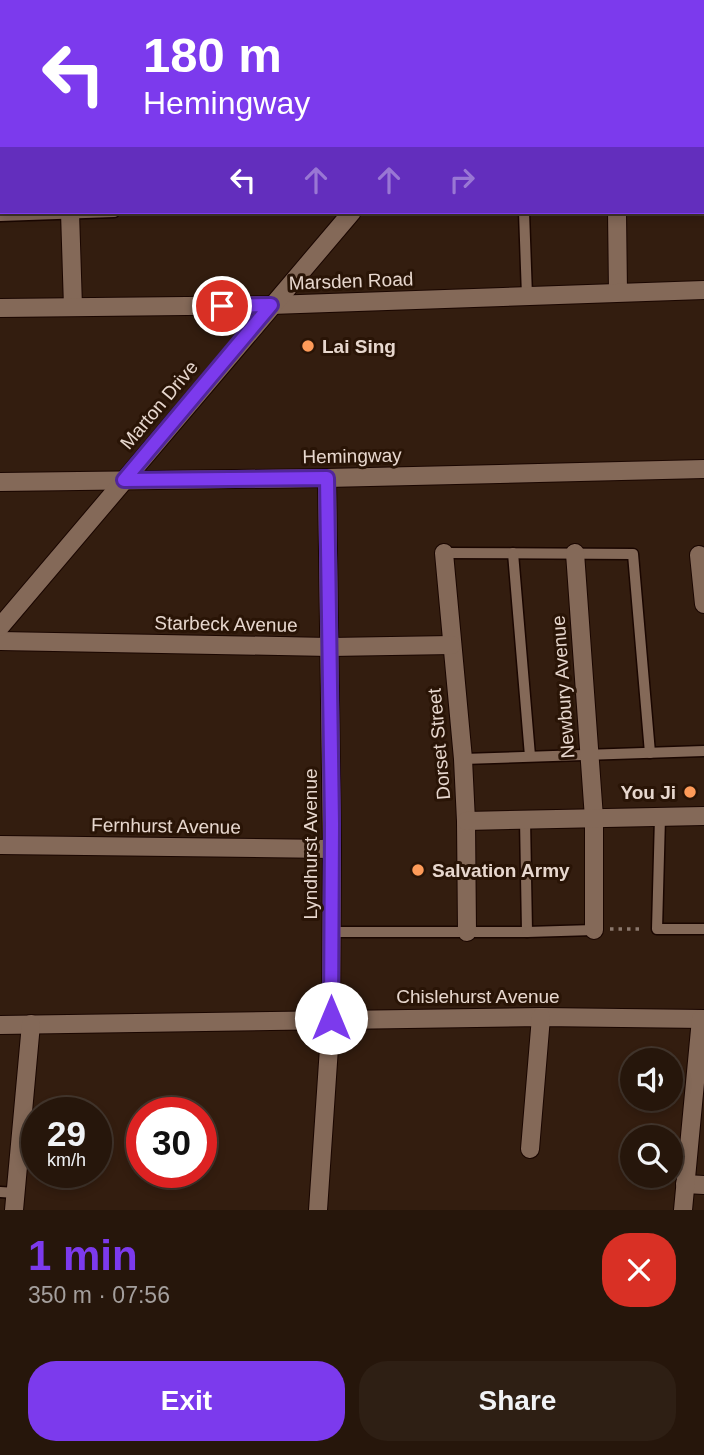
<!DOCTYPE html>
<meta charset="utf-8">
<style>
:root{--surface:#26160b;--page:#2e1f14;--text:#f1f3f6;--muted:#a49f9d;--line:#42352c;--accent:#7c3aed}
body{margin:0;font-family:Helvetica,sans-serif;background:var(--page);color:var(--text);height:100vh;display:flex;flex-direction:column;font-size:26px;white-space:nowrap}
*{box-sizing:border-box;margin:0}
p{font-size:23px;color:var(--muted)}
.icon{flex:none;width:38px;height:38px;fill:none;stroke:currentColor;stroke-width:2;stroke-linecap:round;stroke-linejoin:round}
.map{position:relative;height:1210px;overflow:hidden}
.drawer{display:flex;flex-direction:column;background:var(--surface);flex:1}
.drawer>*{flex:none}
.hud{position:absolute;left:0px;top:0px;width:705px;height:214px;box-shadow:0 4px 10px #0003,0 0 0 2px var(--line);background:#7c3aed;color:#fff;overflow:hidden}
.fabs{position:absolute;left:620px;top:1048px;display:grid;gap:14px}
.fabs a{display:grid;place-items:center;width:63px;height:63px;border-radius:50%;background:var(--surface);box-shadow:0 4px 10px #0003,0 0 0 2px var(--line);font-size:35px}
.speed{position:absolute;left:21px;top:1097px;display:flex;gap:14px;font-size:35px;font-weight:700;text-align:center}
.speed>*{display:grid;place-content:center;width:91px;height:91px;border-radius:50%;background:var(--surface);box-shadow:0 4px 10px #0003,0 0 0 2px var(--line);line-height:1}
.speed small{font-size:18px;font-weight:400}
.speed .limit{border:10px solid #d22;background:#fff;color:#111}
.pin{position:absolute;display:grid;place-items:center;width:60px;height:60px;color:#fff;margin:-30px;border:4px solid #fff;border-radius:50%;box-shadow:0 2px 7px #0007}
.me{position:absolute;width:77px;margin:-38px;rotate:0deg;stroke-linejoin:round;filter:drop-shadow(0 0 5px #0008)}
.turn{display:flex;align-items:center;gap:24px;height:147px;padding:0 28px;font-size:32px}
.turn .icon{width:91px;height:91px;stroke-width:2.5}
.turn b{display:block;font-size:49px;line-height:60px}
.lanes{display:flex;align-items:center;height:66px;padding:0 28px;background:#0003;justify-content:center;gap:35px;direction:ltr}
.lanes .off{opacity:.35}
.round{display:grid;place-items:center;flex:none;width:74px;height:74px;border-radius:28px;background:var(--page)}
.head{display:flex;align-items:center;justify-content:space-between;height:119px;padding:0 28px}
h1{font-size:42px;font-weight:700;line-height:52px;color:var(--accent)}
.button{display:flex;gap:14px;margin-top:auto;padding:14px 28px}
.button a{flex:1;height:80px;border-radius:28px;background:var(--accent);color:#fff;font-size:28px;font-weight:700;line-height:80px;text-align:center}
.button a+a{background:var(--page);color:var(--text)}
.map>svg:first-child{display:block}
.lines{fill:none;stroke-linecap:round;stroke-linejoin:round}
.service-casing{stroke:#1a0600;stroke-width:13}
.minor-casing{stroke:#1a0600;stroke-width:20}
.tertiary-casing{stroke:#1a0600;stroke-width:20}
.path{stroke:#8a776c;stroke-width:3.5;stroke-dasharray:3.5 5;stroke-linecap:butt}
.service{stroke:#846958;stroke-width:10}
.minor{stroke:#846958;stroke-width:18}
.tertiary{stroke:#846958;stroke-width:18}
.route-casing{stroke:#51269a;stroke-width:18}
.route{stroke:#7c3aed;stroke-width:12}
.poi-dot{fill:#fe9b59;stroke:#291406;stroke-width:2.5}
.labels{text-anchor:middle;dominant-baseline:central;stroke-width:6;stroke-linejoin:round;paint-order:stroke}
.street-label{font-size:19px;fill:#e7d7ce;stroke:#291406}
.poi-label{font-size:19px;font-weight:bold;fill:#e7d7ce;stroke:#291406;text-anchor:start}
</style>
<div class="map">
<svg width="704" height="1210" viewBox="0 0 704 1210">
<rect width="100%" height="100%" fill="#331d0f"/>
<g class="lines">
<defs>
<g id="service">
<path d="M 524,212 L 527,296"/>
<path d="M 0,216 L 114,212"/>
<path d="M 444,553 L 633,554 L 650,753"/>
<path d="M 513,553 L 530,756"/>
<path d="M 463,759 L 704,751"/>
<path d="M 660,817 L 657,929 L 704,929"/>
<path d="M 331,932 L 527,932 L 525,819"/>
<path d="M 527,932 L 594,930"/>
<path d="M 0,1192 L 16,1193"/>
</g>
<g id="minor">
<path d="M 601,0 L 650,0"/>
<path d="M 0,31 L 2,31"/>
<path d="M 70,212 L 73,307"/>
<path d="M 617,212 L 618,292"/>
<path d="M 0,308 L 271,305 L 704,290"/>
<path d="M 0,482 L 327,478 L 704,469"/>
<path d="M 444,553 L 463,759 L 466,821 L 467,932"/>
<path d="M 575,553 L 594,818 L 594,930"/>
<path d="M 699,555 L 704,604"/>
<path d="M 0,641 L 330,647 L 452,645"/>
<path d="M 466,821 L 704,816"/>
<path d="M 0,845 L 332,849"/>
<path d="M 0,1025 L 541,1017 L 704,1019"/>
<path d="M 530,1149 L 541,1017"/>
<path d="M 685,1184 L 704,1185"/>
<path d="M 14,1210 L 31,1024"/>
<path d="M 318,1210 L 331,1018 L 332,849 L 327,478"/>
<path d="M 683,1210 L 701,1019"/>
</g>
<g id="tertiary">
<path d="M 530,2 L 531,0"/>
<path d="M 0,627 L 352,212"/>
</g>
</defs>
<use href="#service" class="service-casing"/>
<use href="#minor" class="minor-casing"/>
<use href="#tertiary" class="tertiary-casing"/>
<path class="path" d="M 610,929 L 644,929"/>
<use href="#service" class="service"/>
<use href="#minor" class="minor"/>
<use href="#tertiary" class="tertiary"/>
</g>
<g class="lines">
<defs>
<path id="route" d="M 222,306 L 271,305 L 124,480 L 327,478 L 332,824 L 331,1018"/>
</defs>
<use href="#route" class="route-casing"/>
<use href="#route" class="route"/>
</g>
<g class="poi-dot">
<circle cx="308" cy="346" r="7"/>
<circle cx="690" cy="792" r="7"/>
<circle cx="418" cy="870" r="7"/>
</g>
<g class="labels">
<g class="street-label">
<text transform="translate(351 281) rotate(-2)">Marsden Road</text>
<text transform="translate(159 405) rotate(-50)">Marton Drive</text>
<text transform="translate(352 456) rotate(-1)">Hemingway</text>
<text transform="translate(226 624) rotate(1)">Starbeck Avenue</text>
<text transform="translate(563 687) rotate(-94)">Newbury Avenue</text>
<text transform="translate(439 744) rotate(-95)">Dorset Street</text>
<text transform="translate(166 826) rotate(1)">Fernhurst Avenue</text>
<text transform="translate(310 844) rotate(-90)">Lyndhurst Avenue</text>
<text x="478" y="996">Chislehurst Avenue</text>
</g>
<g class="poi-label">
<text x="322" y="346">Lai Sing</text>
<text x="676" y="792" text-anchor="end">You Ji</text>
<text x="432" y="870">Salvation Army</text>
</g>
</g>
</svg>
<div class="fabs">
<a><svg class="icon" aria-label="sound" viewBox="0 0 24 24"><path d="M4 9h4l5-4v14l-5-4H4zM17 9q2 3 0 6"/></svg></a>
<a><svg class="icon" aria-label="search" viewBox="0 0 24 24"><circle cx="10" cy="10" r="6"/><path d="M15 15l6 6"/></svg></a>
</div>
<div class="speed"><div>29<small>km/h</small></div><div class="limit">30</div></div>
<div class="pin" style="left:222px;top:306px;background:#d93025"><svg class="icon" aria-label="arrive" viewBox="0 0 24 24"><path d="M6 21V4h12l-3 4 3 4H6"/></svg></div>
<svg class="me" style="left:331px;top:1018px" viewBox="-20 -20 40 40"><circle r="19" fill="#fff"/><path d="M0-13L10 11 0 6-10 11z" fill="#7c3aed"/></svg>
<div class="hud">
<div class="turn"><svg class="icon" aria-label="left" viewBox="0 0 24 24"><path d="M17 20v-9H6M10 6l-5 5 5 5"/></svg><div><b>180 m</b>Hemingway</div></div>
<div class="lanes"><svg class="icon" aria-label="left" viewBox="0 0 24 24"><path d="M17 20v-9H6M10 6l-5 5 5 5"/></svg><svg class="icon off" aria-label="ahead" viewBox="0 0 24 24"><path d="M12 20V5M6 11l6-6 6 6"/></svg><svg class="icon off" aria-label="ahead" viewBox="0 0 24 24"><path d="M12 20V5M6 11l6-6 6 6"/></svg><svg class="icon off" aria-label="right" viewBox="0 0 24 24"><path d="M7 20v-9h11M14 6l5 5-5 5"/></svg></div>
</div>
</div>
<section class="drawer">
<div class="head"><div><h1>1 min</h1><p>350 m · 07:56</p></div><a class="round" style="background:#d93025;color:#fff"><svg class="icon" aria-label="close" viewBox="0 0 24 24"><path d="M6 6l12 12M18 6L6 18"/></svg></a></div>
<div class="button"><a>Exit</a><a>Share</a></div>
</section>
